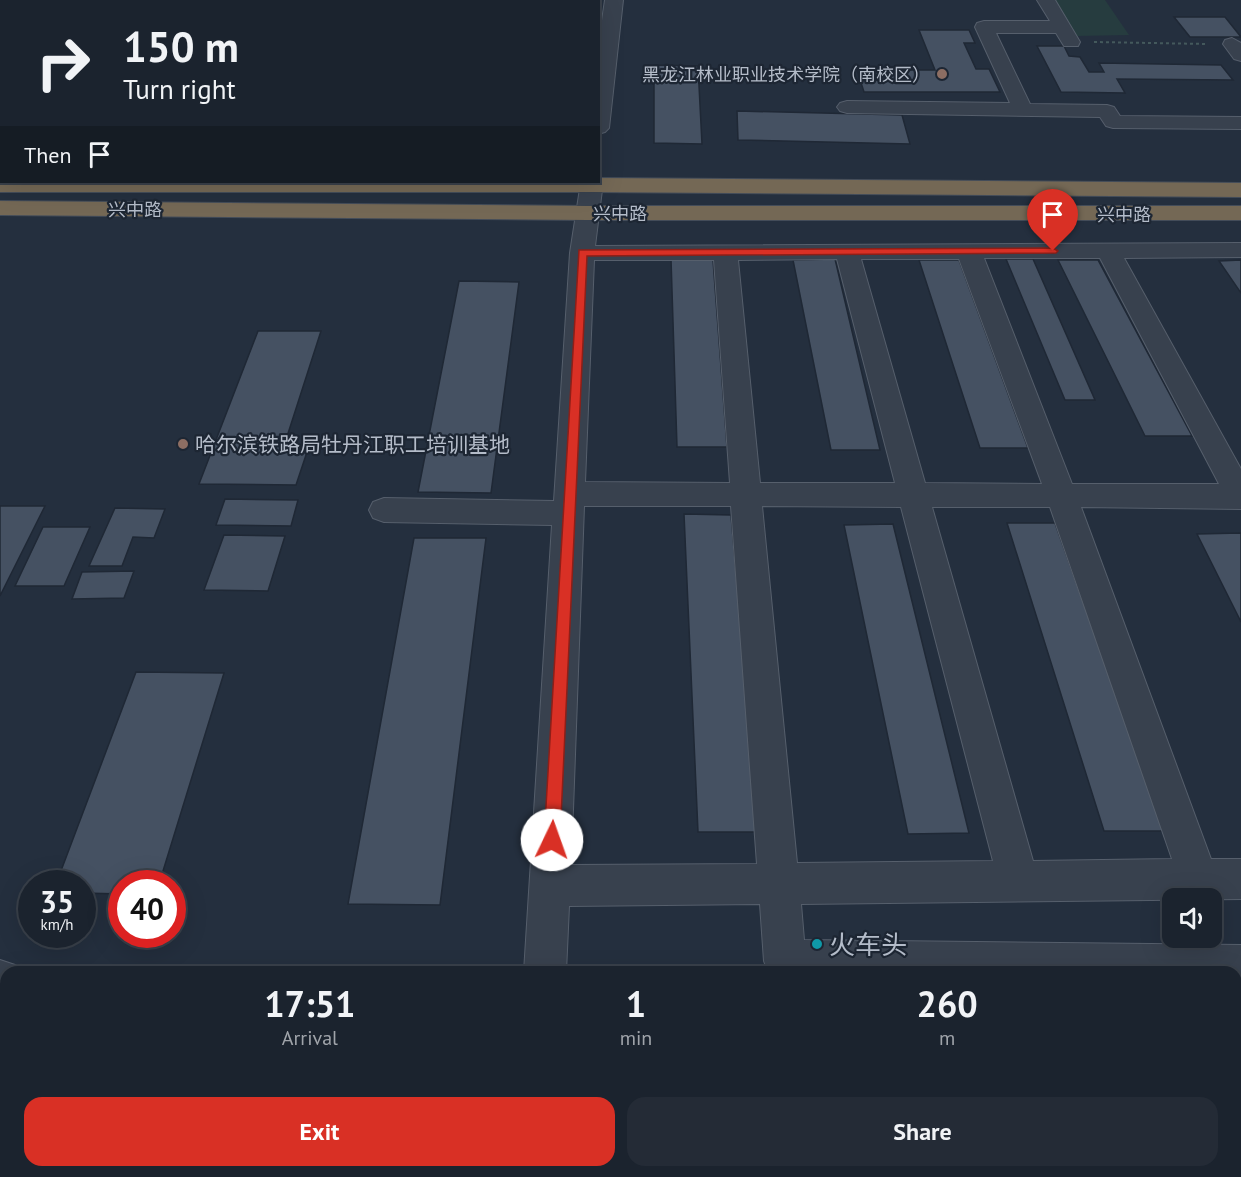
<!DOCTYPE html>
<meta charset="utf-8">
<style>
:root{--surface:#1b232e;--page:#242b36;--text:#f1f3f6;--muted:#a0a4aa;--line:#39404a;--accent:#d93025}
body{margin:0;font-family:"PT Sans","Noto Sans SC",sans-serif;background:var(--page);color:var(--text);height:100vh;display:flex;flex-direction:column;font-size:22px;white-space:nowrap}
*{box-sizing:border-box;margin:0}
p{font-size:20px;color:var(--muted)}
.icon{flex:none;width:33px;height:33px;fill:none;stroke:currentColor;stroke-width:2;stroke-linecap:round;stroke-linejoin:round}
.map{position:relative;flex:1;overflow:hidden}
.panel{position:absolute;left:0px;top:966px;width:1242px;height:212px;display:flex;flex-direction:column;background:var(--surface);border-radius:18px 18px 0 0;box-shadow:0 6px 24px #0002,0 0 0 2px var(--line)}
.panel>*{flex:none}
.guide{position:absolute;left:0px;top:0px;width:600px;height:183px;box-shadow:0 6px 24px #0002,0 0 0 2px var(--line);background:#1b232e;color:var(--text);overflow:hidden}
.fabs{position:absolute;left:1162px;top:888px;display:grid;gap:12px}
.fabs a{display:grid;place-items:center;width:60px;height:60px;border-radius:12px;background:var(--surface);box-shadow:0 6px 24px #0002,0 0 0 2px var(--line);font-size:30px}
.speed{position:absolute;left:18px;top:870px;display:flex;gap:12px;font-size:30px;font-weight:700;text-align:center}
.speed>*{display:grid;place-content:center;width:78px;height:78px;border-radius:50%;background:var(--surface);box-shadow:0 6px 24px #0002,0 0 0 2px var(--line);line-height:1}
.speed small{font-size:15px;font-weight:400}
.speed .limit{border:9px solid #d22;background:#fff;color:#111}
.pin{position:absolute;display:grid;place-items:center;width:51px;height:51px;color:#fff;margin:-62px -26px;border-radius:50% 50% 50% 0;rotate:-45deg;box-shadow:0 0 6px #0007}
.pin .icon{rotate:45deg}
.me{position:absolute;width:66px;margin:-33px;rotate:3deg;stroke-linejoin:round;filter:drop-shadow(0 0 4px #0008)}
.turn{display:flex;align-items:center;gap:21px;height:126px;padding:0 24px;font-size:27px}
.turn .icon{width:78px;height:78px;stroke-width:2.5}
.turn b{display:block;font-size:42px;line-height:51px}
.then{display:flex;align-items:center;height:57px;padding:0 24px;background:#0003;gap:12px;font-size:22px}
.eta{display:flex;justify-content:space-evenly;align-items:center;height:102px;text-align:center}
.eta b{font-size:36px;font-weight:600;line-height:42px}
.button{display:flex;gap:12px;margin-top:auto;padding:12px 24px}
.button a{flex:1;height:69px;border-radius:18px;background:var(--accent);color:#fff;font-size:24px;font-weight:600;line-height:69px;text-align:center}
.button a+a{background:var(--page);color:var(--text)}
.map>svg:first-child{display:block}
.green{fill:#263c3f}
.building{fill:#455162;stroke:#1f2835;stroke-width:1.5}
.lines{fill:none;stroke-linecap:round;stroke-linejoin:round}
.minor-casing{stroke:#565f6c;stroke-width:2}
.highway-casing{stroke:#434c59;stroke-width:2}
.path-far1{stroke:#44595c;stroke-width:2;stroke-dasharray:3 3;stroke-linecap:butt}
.path{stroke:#44595c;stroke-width:4.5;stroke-dasharray:6 6;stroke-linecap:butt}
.minor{fill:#38414e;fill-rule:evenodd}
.highway{fill:#746855;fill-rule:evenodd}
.route{fill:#d93025;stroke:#8d1f18;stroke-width:1.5}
.education-dot{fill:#8d6e63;stroke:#1d2633;stroke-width:2}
.culture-dot{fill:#0f9aa8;stroke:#1d2633;stroke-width:2}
.labels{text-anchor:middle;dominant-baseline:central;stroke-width:4.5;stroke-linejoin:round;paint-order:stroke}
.far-poi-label{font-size:18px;fill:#b4bcc9;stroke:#1d2633;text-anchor:end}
.far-street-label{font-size:18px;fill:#b4bcc9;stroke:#1d2633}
.poi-label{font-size:21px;fill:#b4bcc9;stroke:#1d2633;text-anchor:start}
.near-poi-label{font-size:26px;fill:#b4bcc9;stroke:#1d2633;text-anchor:start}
</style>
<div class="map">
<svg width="1241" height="1177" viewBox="0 0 1241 1177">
<rect width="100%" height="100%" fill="#242f3e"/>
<g class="green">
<path d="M 1054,0 L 1105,0 L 1129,35 L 1076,36 Z"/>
<path d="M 1049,1172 L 1180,1172 L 1182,1177 L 1050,1177 Z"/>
</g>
<g class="building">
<path d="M 1174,17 L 1225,17 L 1241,37 L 1190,37 Z"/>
<path d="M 919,30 L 969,30 L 975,43 L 964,43 L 976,69 L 989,69 L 1000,92 L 864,92 L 857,70 L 935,70 Z"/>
<path d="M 1037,46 L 1064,46 L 1069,56 L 1080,57 L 1089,72 L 1104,72 L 1099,63 L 1221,65 L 1233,80 L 1117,79 L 1125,93 L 1061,92 Z"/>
<path d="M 654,65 L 698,66 L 702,144 L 654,143 Z"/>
<path d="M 737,111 L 902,115 L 910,144 L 738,140 Z"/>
<path d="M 671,259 L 713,260 L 727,447 L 677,447 Z"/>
<path d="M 835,259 L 880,450 L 831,450 L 793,260 Z"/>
<path d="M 1006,259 L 1033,259 L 1095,400 L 1065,400 Z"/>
<path d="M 919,260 L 959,260 L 1028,448 L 980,448 Z"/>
<path d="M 1058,260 L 1098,260 L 1192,436 L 1145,436 Z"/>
<path d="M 1241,260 L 1241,293 L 1219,261 Z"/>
<path d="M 459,281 L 519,282 L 491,493 L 418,492 Z"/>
<path d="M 258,331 L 321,331 L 283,449 L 308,449 L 296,485 L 199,484 Z"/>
<path d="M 225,499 L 298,500 L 291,526 L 216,525 Z"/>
<path d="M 0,506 L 45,506 L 0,596 Z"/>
<path d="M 115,508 L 165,509 L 154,538 L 133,537 L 122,566 L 89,566 Z"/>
<path d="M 684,514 L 731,515 L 759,832 L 698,832 Z"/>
<path d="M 1007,523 L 1055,523 L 1165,831 L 1104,831 Z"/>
<path d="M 893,524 L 969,833 L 908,834 L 844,525 Z"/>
<path d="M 43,527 L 90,527 L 64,586 L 15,586 Z"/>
<path d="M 1241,533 L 1241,622 L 1197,534 Z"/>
<path d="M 224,535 L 285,536 L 268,591 L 204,590 Z"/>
<path d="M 414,538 L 486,538 L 440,905 L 348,904 Z"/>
<path d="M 134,571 L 124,598 L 72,599 L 82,572 Z"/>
<path d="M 136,672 L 224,673 L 159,884 L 122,884 L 122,894 L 82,893 L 82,884 L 56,884 Z"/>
<path d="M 41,1172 L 114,1172 L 112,1177 L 39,1177 Z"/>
<path d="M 380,1172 L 461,1172 L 461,1177 L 379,1177 Z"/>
<path d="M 812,1172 L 1009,1172 L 1010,1177 L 812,1177 Z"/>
</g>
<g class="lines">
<defs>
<g id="minor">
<path d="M 17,0 L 35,0 L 16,2 Z"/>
<rect x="249" y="0" width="18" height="2"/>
<path d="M 605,0 L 623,0 L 609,128 L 605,132 L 598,134 L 598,48 Z"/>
<path d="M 1037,0 L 1055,0 L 1080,42 L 1078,46 L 1064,46 L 1056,33 L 996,33 L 1030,104 L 1107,105 L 1114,107 L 1120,116 L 1241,117 L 1241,129 L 1113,128 L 1106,126 L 1100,117 L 847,113 L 840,111 L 837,107 L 840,103 L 847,101 L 1010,103 L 975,27 L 977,23 L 984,21 L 1050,21 Z"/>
<path d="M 0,23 L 2,23 L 0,36 Z"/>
<path d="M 1232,38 L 1241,43 L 1241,61 L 1234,59 L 1223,44 L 1225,40 Z"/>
<path d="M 598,177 L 603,182 L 595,246 L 1241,243 L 1241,257 L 1124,258 L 1241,469 L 1241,509 L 1081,507 L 1211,859 L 1241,859 L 1241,899 L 801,904 L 804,940 L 1241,945 L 1241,987 L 1236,987 L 1236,972 L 768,972 L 764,961 L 760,904 L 569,906 L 566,972 L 524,972 L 552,525 L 384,522 L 373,518 L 369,510 L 373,502 L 384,498 L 554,501 L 570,253 L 581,182 L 598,182 ZM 984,258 L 1100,258 L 1219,484 L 1072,484 ZM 837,259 L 895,483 L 760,483 L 738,260 ZM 861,259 L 959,259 L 1042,484 L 925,483 ZM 594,260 L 714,260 L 730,483 L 585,482 ZM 584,506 L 731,506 L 757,864 L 571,865 ZM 762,506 L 901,507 L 993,861 L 797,863 ZM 932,507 L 1050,507 L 1172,859 L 1033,861 Z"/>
<path d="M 0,960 L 21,967 L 23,972 L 6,972 L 6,1004 L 0,1004 Z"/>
<path d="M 114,1172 L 162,1172 L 160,1177 L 112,1177 Z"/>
<rect x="513" y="1172" width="48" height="5"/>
</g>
<g id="highway">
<path d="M 0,178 L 2,182 L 598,182 L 598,178 L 1241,183 L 1241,197 L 592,192 L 0,192 Z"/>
<path d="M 0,201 L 588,206 L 1241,206 L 1241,220 L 588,220 L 0,215 Z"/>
</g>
</defs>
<use href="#minor" class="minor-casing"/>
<use href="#highway" class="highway-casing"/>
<path class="path-far1" d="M 1094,42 L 1207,44"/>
<path class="path" d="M 356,1177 L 357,1172"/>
<use href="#minor" class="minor"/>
<use href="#highway" class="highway"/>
</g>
<path class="route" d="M 1053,248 L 1058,251 L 1056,253 L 587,256 L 560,840 L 558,845 L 552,848 L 546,845 L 544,840 L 579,250 Z"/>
<g class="education-dot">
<circle cx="942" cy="74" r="6"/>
<circle cx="183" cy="444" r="6"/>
</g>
<circle class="culture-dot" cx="817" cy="944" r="6"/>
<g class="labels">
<g class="far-poi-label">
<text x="930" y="74">黑龙江林业职业技术学院（南校区）</text>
</g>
<g class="far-street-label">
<text x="135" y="209">兴中路</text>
<text x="620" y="213">兴中路</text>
<text x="1124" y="214">兴中路</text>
</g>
<g class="poi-label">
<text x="195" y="444">哈尔滨铁路局牡丹江职工培训基地</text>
</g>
<g class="near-poi-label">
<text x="829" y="944">火车头</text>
</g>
</g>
</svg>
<div class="fabs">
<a><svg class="icon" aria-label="sound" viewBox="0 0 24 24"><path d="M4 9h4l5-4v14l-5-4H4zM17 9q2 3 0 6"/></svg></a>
</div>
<div class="speed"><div>35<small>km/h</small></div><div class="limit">40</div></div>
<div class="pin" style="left:1053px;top:251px;background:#d93025"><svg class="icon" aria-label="arrive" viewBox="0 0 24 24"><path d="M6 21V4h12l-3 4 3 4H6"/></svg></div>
<svg class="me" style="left:552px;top:840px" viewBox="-20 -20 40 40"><circle r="19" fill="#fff"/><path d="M0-13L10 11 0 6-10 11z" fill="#d93025"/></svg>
<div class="guide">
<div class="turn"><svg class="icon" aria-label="right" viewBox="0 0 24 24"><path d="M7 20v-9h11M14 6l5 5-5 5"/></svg><div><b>150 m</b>Turn right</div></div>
<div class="then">Then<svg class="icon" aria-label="arrive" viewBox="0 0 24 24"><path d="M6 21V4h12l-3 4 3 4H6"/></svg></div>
</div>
<section class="panel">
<div class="eta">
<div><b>17:51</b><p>Arrival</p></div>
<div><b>1</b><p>min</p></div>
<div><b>260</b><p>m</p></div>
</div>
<div class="button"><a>Exit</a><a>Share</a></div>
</section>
</div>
